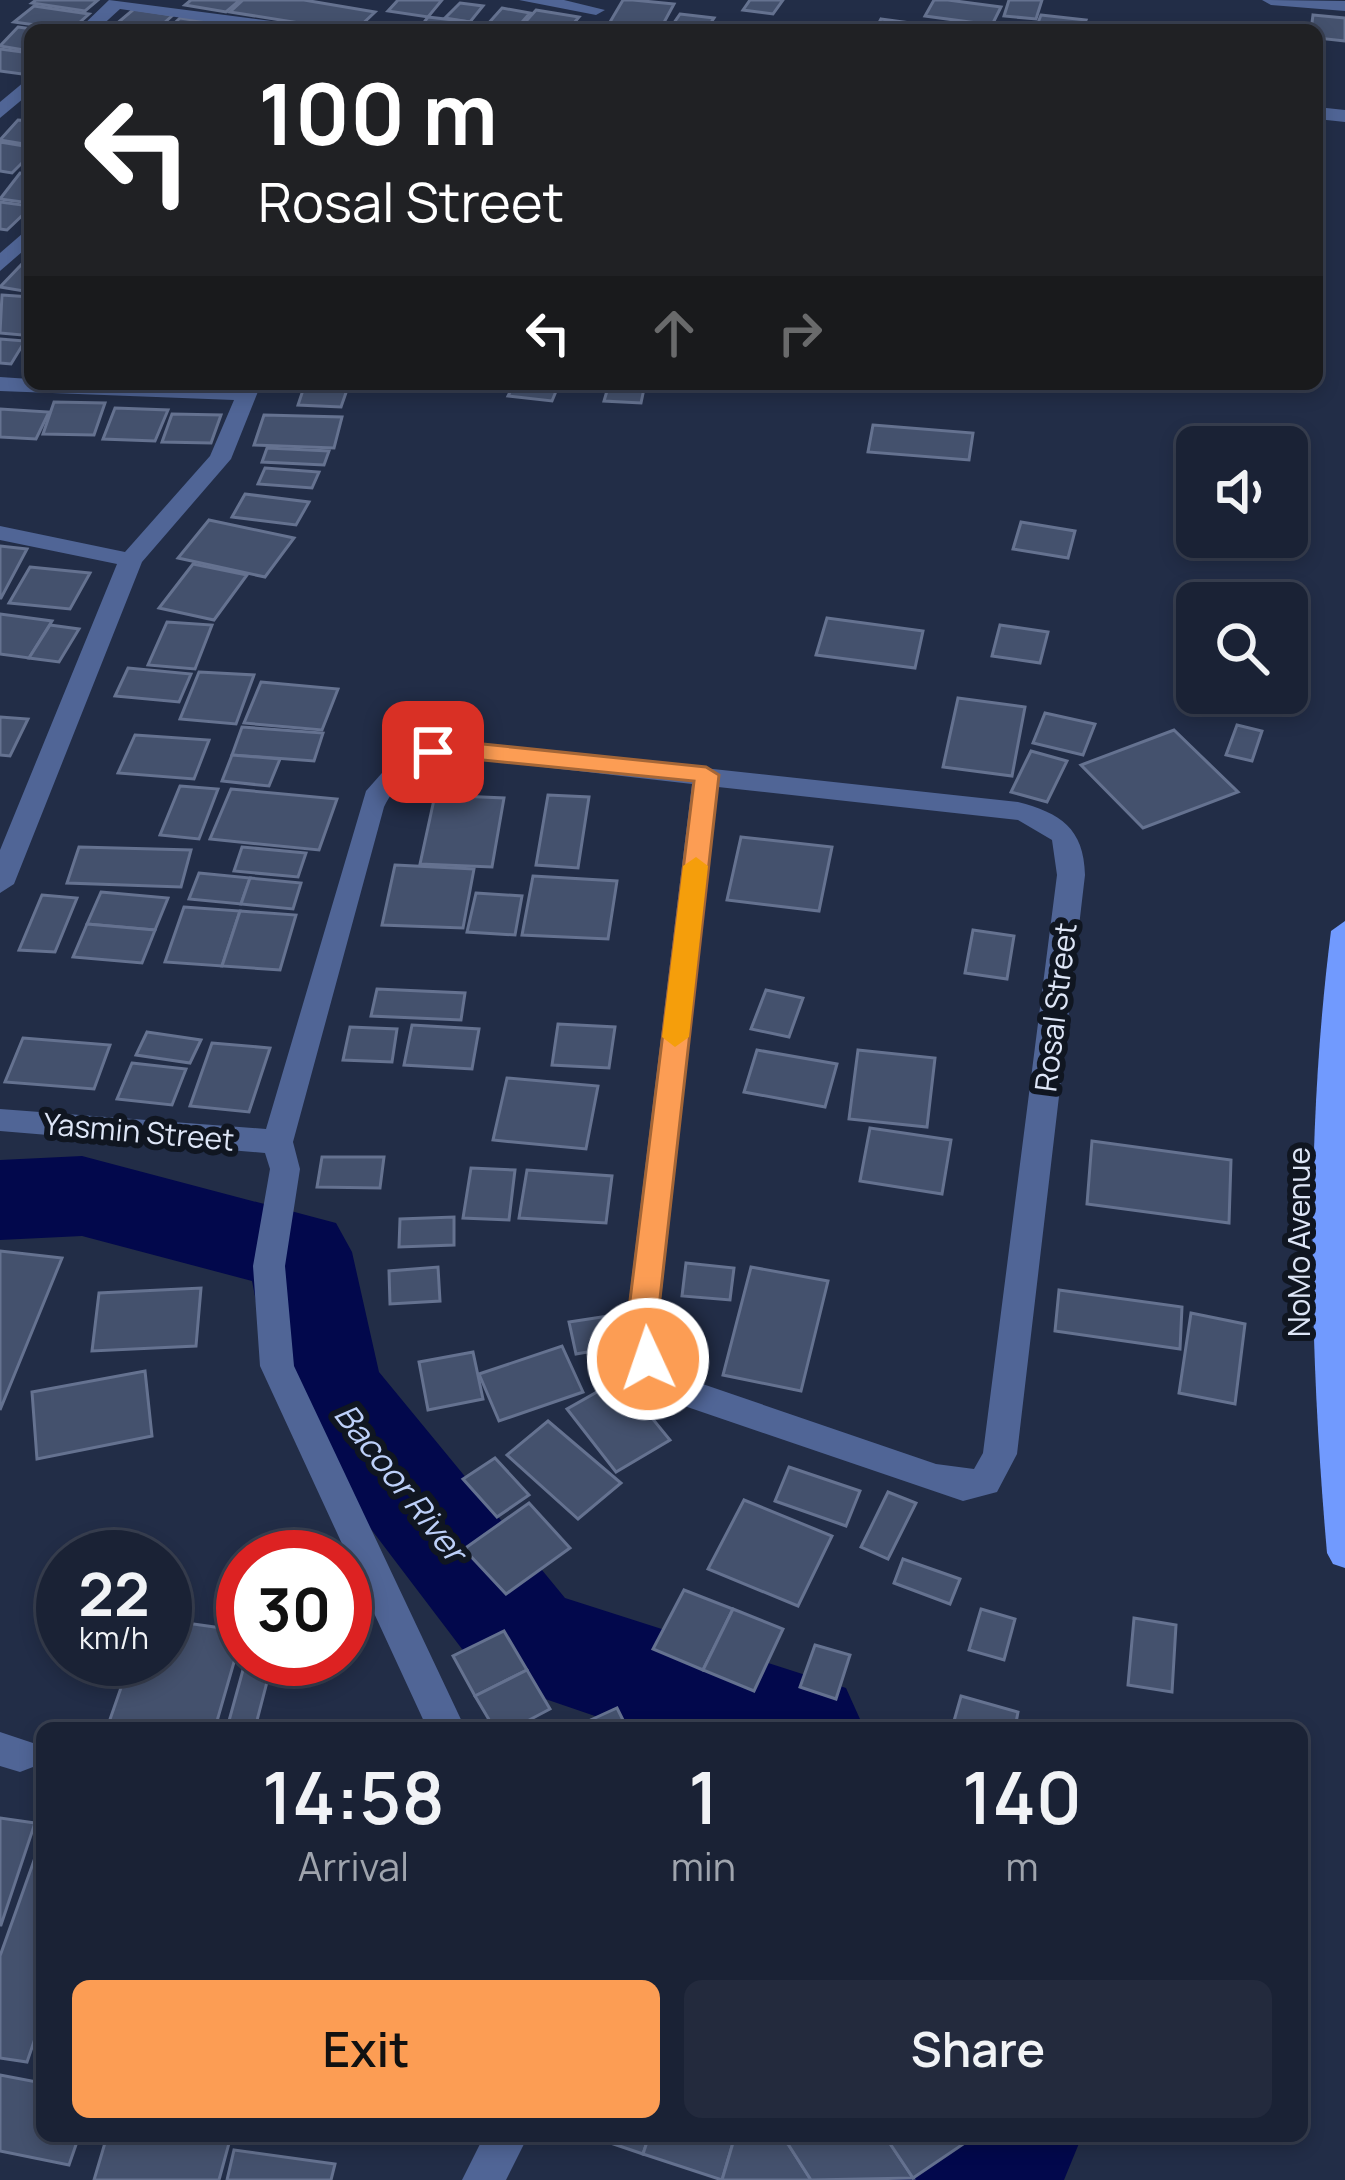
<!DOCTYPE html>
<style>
:root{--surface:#1a2235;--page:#232a3d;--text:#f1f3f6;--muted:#9fa4ad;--line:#383f50;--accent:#fc9d54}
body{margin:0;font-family:Manrope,sans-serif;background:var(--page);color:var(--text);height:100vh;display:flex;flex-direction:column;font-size:45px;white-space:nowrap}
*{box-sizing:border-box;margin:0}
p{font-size:39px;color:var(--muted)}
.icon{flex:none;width:66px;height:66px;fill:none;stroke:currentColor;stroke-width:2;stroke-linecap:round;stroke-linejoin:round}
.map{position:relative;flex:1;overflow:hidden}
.side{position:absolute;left:36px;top:1722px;width:1272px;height:420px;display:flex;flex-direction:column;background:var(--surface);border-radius:18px;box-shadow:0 6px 18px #0003,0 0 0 3px var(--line)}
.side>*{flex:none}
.banner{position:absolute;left:24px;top:24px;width:1299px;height:366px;border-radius:18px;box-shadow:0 6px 18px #0003,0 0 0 3px var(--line);background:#202124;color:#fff;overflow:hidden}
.controls{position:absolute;left:1176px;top:426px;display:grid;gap:24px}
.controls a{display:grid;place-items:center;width:132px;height:132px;border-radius:18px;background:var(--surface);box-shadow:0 6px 18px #0003,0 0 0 3px var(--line);font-size:60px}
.speed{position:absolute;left:36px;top:1530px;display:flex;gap:24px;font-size:60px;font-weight:700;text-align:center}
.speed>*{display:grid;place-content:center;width:156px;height:156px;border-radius:50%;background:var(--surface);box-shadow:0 6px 18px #0003,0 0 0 3px var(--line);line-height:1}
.speed small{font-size:30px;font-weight:400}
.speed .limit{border:18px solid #d22;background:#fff;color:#111}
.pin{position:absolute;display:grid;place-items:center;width:102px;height:102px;color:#fff;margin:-51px;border-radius:24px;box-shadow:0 6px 18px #0006}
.me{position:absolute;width:132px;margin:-66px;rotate:357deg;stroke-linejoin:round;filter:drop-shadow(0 0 9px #0008)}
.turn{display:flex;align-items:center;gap:42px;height:252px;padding:0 36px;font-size:54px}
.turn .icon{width:156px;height:156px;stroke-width:2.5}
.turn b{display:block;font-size:84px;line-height:102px}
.lanes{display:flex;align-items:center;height:114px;padding:0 36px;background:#0003;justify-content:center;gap:60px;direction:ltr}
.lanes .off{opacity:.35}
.eta{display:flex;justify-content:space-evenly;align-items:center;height:204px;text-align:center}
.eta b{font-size:72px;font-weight:600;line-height:84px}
.action{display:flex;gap:24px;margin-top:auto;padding:24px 36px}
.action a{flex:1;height:138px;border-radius:18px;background:var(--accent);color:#111;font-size:48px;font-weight:600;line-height:138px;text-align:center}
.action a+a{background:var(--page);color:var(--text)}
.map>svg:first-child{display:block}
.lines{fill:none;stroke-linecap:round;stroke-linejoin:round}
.river{fill:#02084c;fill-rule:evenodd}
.building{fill:#44516d;stroke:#657290;stroke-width:3}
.minor{fill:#506596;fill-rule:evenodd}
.major{fill:#719afe;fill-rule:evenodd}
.route{fill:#fc9d54;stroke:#a46637;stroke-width:3}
.slow{fill:#f59e0b}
.labels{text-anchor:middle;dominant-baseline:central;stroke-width:12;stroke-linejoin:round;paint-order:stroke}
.street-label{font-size:30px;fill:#dee6f7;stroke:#101621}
.water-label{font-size:33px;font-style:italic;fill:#bdd0f9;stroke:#101621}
</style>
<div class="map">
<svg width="1345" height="2180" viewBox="0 0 1345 2180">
<rect width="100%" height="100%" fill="#222d47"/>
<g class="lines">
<g class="river">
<path d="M 82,1156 L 336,1223 L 352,1252 L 379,1372 L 565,1598 L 846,1688 L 864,1728 L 630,1728 L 484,1678 L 289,1421 L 273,1389 L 252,1281 L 82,1236 L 0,1240 L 0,1160 Z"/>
<path d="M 909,2136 L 1082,2136 L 1064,2180 L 891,2180 Z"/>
</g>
</g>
<g class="building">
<path d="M 36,0 L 98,0 L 85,11 L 32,3 Z"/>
<path d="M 191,0 L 240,0 L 226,12 L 185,5 Z"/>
<path d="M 243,0 L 304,0 L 375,12 L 356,30 L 343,30 L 230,12 Z"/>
<path d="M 398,0 L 442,0 L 428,17 L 388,11 Z"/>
<path d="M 623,0 L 633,0 L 674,4 L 661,28 L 610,22 Z"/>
<path d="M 750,0 L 783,0 L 773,14 L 743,10 Z"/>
<path d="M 934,0 L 948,0 L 1001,7 L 992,25 L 925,16 Z"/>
<path d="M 1009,0 L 1042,0 L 1036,19 L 1004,16 Z"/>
<path d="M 460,3 L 483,6 L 470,22 L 445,18 Z"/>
<path d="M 34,6 L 89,14 L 71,30 L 14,22 Z"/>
<path d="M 502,8 L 530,13 L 516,29 L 487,25 Z"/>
<path d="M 134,9 L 173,15 L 156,30 L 109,30 Z"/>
<path d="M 536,10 L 579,17 L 568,30 L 519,29 Z"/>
<path d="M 680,14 L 714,18 L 706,30 L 669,30 Z"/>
<path d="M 1041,15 L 1086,20 L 1082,30 L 1036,28 Z"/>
<path d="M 1313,15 L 1345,18 L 1345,41 L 1317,38 L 1317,30 L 1311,30 Z"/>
<path d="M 428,17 L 470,22 L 463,30 L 418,30 Z"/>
<path d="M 180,18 L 225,25 L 219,30 L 167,30 Z"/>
<path d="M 881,19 L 925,25 L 922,30 L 875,30 Z"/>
<path d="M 18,27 L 40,30 L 30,30 L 30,51 L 0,46 Z"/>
<path d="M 0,49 L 30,53 L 30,67 L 22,74 L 0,71 Z"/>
<path d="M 18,120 L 30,121 L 30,145 L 0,140 Z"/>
<path d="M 0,142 L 30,147 L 30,155 L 12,173 L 0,171 Z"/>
<path d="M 20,173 L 30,174 L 30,203 L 0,199 Z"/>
<path d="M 0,202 L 30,206 L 30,208 L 7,230 L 0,229 Z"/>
<path d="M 22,264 L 30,266 L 30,292 L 0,287 Z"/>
<path d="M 2,295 L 30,297 L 30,322 L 22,335 L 0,333 Z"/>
<path d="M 0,339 L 25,341 L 11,364 L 0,363 Z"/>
<path d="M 305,384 L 349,384 L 341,407 L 298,405 Z"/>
<path d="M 514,384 L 559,384 L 552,401 L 508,396 Z"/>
<path d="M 609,384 L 645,384 L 641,403 L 604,401 Z"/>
<path d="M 54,402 L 105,403 L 94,435 L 43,434 Z"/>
<path d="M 115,408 L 168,410 L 155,441 L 103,439 Z"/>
<path d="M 0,409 L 49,412 L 36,439 L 0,437 Z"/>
<path d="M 172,414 L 221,415 L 211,443 L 162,442 Z"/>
<path d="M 264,415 L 342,417 L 334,448 L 254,445 Z"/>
<path d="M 873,425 L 973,433 L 969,460 L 868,452 Z"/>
<path d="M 267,448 L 329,451 L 324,465 L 262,462 Z"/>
<path d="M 265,468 L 319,472 L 312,488 L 258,484 Z"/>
<path d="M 245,494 L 309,502 L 296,525 L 232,517 Z"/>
<path d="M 209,520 L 294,538 L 265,577 L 178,558 Z"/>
<path d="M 1021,522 L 1075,531 L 1068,558 L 1013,549 Z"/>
<path d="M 0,546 L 27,549 L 1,598 L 0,598 Z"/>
<path d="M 193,564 L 247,575 L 214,620 L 159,608 Z"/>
<path d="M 30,567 L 90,573 L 70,609 L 9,603 Z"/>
<path d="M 0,614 L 52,621 L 29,658 L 0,654 Z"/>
<path d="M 827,618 L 923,631 L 915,668 L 816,655 Z"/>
<path d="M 167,622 L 212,625 L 195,669 L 148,665 Z"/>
<path d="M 50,625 L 79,629 L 59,662 L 29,658 Z"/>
<path d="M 1000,625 L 1048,632 L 1040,663 L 992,656 Z"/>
<path d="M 128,668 L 191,674 L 179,702 L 115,696 Z"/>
<path d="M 199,672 L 254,675 L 236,724 L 180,719 Z"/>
<path d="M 261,682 L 338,689 L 322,730 L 244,723 Z"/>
<path d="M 958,698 L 1025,707 L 1012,776 L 943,767 Z"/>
<path d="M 1045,713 L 1095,724 L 1083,755 L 1033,743 Z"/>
<path d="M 0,717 L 28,719 L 10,756 L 0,755 Z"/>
<path d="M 1237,725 L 1262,731 L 1252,761 L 1226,755 Z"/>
<path d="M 242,727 L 323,733 L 314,761 L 232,755 Z"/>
<path d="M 1174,730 L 1238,792 L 1143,828 L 1081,765 Z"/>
<path d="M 135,735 L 209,740 L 194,779 L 118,773 Z"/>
<path d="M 1031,751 L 1067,761 L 1047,802 L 1011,792 Z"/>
<path d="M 232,755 L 280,759 L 269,786 L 222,781 Z"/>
<path d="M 180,786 L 218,789 L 199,839 L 160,835 Z"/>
<path d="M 231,789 L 337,799 L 319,850 L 210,839 Z"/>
<path d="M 435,795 L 504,798 L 492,867 L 420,864 Z"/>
<path d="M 548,795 L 589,797 L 578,868 L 536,865 Z"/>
<path d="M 741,837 L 832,847 L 819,911 L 727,900 Z"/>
<path d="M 79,847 L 191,850 L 181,887 L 67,883 Z"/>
<path d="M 242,847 L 306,853 L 298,877 L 234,871 Z"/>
<path d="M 395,865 L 474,869 L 463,928 L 382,925 Z"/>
<path d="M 199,873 L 250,878 L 241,904 L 189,899 Z"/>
<path d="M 533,876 L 617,881 L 608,939 L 522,935 Z"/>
<path d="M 250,878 L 301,883 L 293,909 L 241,904 Z"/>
<path d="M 101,892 L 168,898 L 155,930 L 87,924 Z"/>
<path d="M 476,893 L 522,896 L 515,935 L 467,932 Z"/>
<path d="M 42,895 L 77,898 L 55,952 L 19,950 Z"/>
<path d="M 184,907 L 240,911 L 222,966 L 165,962 Z"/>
<path d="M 240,911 L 296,915 L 280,970 L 222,966 Z"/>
<path d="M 87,924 L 155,930 L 142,963 L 73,957 Z"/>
<path d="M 973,930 L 1014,936 L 1007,979 L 965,973 Z"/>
<path d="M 377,989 L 465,993 L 461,1020 L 371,1016 Z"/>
<path d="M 766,990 L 803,998 L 789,1037 L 751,1029 Z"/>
<path d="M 558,1024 L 615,1027 L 609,1068 L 552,1065 Z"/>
<path d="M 412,1025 L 479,1029 L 472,1069 L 404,1065 Z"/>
<path d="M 350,1027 L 397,1029 L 392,1062 L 343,1060 Z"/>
<path d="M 147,1032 L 201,1040 L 190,1063 L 136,1055 Z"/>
<path d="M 23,1038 L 110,1045 L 94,1089 L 5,1082 Z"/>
<path d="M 212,1043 L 270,1048 L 249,1112 L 190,1106 Z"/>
<path d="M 757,1050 L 837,1064 L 825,1107 L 744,1092 Z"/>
<path d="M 858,1050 L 935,1058 L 927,1127 L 849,1119 Z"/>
<path d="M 132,1063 L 186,1069 L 172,1105 L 117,1099 Z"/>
<path d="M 507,1078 L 598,1086 L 586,1149 L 493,1140 Z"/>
<path d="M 870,1128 L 951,1140 L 942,1194 L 860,1181 Z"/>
<path d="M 1092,1141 L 1231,1160 L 1229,1223 L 1087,1204 Z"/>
<path d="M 322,1157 L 384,1157 L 380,1188 L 317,1187 Z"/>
<path d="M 471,1168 L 515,1170 L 509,1220 L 463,1218 Z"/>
<path d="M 527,1170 L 612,1176 L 606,1223 L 519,1218 Z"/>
<path d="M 454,1217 L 454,1245 L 399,1247 L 400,1219 Z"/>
<path d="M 0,1251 L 62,1258 L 0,1410 Z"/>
<path d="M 686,1263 L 734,1268 L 730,1300 L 682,1296 Z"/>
<path d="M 438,1267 L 440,1301 L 390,1304 L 389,1271 Z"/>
<path d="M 751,1267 L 828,1281 L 801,1391 L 723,1375 Z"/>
<path d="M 201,1288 L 196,1346 L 92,1351 L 99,1293 Z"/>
<path d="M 1059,1290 L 1182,1307 L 1180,1349 L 1055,1331 Z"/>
<path d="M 1191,1313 L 1245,1324 L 1235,1404 L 1179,1393 Z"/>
<path d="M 615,1315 L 622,1346 L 576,1354 L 569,1322 Z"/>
<path d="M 562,1346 L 583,1392 L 499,1421 L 479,1374 Z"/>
<path d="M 473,1352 L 483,1399 L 428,1410 L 419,1362 Z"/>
<path d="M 145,1371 L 152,1436 L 37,1459 L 32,1392 Z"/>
<path d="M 620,1379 L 670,1440 L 616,1472 L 567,1409 Z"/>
<path d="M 548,1421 L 621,1483 L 578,1519 L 507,1455 Z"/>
<path d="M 495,1458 L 529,1495 L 497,1517 L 463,1479 Z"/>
<path d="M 789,1467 L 860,1491 L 846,1526 L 775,1501 Z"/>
<path d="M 888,1492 L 916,1503 L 888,1559 L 861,1547 Z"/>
<path d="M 744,1500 L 832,1536 L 798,1606 L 708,1569 Z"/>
<path d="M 529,1503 L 570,1548 L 506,1594 L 464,1549 Z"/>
<path d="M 903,1559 L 960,1579 L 950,1604 L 894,1583 Z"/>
<path d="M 684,1590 L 733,1609 L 703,1670 L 653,1649 Z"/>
<path d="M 733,1609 L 783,1629 L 754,1691 L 703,1670 Z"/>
<path d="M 981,1609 L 1015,1619 L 1004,1660 L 969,1650 Z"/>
<path d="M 1134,1618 L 1176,1625 L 1172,1692 L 1128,1685 Z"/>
<path d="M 165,1620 L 243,1631 L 215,1728 L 107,1728 L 131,1659 L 165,1659 Z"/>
<path d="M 504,1631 L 527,1670 L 475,1696 L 453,1656 Z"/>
<path d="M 815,1645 L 850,1655 L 836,1699 L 800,1687 Z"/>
<path d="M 246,1659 L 273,1659 L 255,1728 L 227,1728 Z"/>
<path d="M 527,1670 L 550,1709 L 514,1728 L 494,1728 L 475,1696 Z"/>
<path d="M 961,1696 L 1018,1712 L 1015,1728 L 952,1728 Z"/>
<path d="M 617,1708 L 627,1728 L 573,1728 Z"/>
<path d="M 0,1818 L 35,1823 L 1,1925 L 0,1925 Z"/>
<path d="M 42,1838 L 42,2018 L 27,2062 L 0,2058 L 0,1956 Z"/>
<path d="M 0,2075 L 42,2083 L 42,2136 L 79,2136 L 69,2165 L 0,2151 Z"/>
<path d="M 107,2136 L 231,2136 L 219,2180 L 94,2180 Z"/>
<path d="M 590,2136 L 649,2136 L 643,2154 Z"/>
<path d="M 649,2136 L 735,2136 L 722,2180 L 643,2154 Z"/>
<path d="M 735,2136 L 762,2136 L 788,2144 L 811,2180 L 722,2180 Z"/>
<path d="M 800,2136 L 885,2136 L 913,2178 L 811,2180 L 788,2144 Z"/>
<path d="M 885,2136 L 975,2136 L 913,2178 Z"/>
<path d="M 234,2150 L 335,2164 L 331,2180 L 227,2180 Z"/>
</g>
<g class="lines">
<g class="minor">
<path d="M 109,0 L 303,25 L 312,30 L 266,30 L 120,9 L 97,30 L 78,30 Z"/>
<path d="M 519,0 L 564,0 L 605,10 L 596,15 Z"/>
<path d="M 1262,0 L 1345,1 L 1345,11 L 1271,5 Z"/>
<path d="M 30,77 L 30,93 L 0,118 L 0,102 Z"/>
<path d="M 1317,107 L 1345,110 L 1345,122 L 1317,119 Z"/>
<path d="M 30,227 L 30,245 L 0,271 L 0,253 Z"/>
<path d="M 0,377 L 30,379 L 30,384 L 261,384 L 231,459 L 142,562 L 14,884 L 0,893 L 0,850 L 117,564 L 0,540 L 0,526 L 125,552 L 210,456 L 234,400 L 0,391 Z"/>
<path d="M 463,742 L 1018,802 C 1060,813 1084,828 1085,875 L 1017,1454 L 997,1492 L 963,1501 L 661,1398 L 631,1359 L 626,1325 L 692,784 L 463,758 C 424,762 402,771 384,807 L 293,1142 L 300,1169 L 285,1266 L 294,1366 L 465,1728 L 427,1728 L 260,1366 L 253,1266 L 270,1169 L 265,1153 L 0,1131 L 0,1109 L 266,1129 L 366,791 L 397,756 ZM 718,787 L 1018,820 L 1052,840 L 1057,875 L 983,1453 L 974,1469 L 936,1464 L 685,1378 L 664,1354 L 658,1325 Z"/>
<path d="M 0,1732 L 33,1743 L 39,1755 L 33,1767 L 20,1772 L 0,1766 Z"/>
<path d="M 484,2136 L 528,2136 L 506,2180 L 462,2180 Z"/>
</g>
<path class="major" d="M 1345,921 L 1345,1568 L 1333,1564 L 1327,1553 C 1309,1349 1305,1135 1331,931 Z"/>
</g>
<path class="route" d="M 463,742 L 706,767 L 719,775 L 657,1325 L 663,1359 L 658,1367 L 648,1371 L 637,1367 L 627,1325 L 694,781 L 463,758 L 433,760 L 421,752 L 433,744 Z"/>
<path class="slow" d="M 696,857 L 708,866 L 689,1037 L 675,1047 L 662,1037 L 683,866 Z"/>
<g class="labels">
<g class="street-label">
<text transform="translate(1055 1007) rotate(-83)">Rosal Street</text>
<text transform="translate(139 1131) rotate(5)">Yasmin Street</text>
<text transform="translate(1298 1242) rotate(-90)">NoMo Avenue</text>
</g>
<g class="water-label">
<text transform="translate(401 1482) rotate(52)">Bacoor River</text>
</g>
</g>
</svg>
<div class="controls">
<a><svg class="icon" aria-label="sound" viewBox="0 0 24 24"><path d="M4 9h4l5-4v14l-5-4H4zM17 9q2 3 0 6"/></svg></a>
<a><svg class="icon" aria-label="search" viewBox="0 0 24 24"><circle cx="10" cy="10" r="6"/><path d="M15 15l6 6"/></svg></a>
</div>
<div class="speed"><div>22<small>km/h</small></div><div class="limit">30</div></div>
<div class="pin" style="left:433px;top:752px;background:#d93025"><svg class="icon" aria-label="arrive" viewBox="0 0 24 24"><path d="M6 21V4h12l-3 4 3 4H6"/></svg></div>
<svg class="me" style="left:648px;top:1359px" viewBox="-20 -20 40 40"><circle r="17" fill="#fc9d54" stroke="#fff" stroke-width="3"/><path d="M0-11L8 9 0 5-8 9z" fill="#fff"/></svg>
<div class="banner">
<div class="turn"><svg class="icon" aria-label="left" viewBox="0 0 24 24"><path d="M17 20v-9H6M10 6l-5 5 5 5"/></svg><div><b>100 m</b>Rosal Street</div></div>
<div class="lanes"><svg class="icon" aria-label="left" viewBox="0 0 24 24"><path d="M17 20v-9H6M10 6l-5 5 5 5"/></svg><svg class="icon off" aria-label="ahead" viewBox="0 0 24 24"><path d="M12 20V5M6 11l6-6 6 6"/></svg><svg class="icon off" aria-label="right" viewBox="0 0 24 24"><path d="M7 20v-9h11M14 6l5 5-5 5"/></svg></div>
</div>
<section class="side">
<div class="eta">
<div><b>14:58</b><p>Arrival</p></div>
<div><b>1</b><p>min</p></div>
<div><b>140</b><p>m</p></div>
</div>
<div class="action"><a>Exit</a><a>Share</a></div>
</section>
</div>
